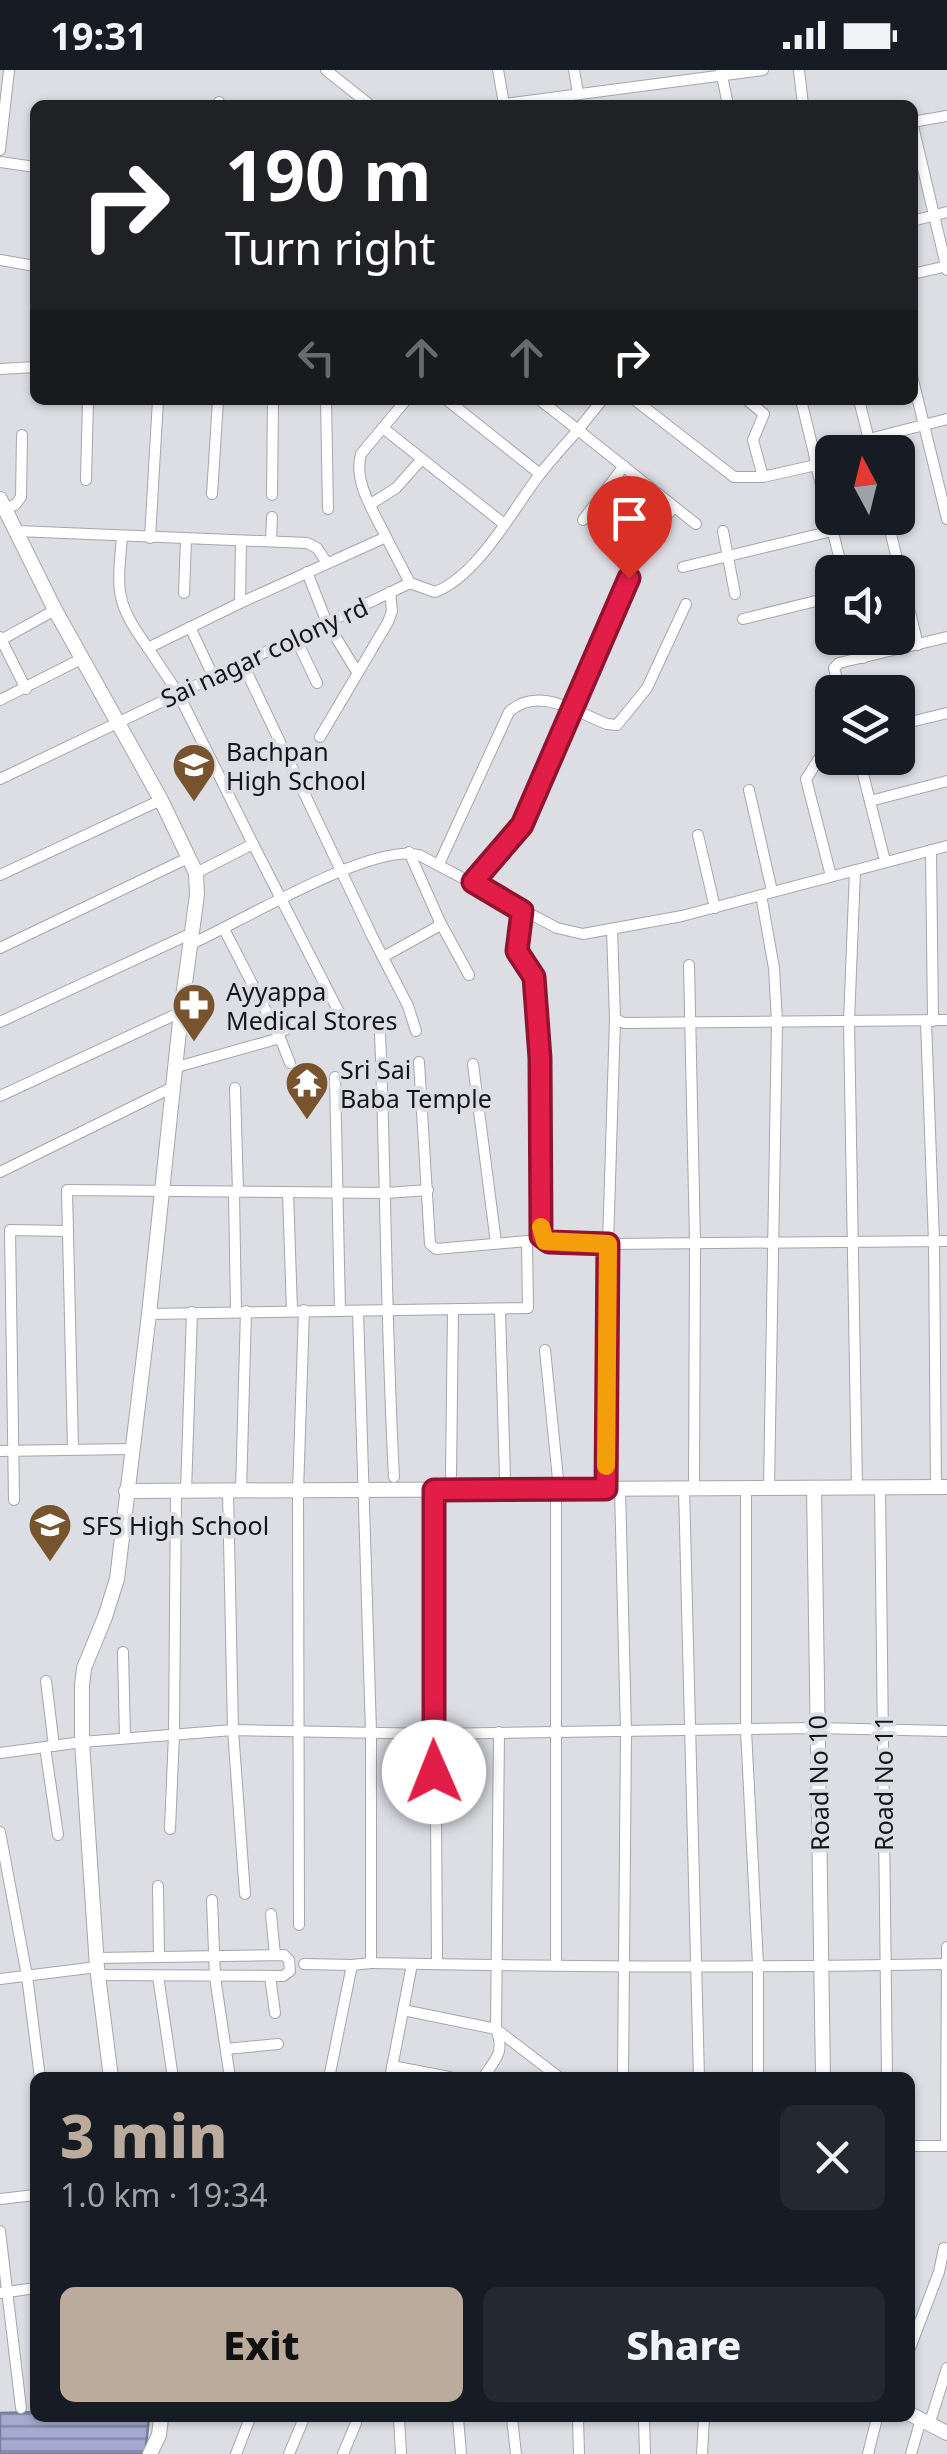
<!DOCTYPE html>
<meta charset="utf-8">
<style>
:root{--surface:#171b24;--page:#242831;--text:#f1f3f6;--muted:#9ea1a6;--accent:#baab9c}
body{margin:0;font-family:"Noto Sans",sans-serif;background:var(--page);color:var(--text);height:100vh;display:flex;flex-direction:column;font-size:38px;white-space:nowrap}
*{box-sizing:border-box;margin:0}
p{font-size:32px;color:var(--muted)}
.icon{flex:none;width:55px;height:55px;fill:none;stroke:currentColor;stroke-width:2;stroke-linecap:round;stroke-linejoin:round}
.map{position:relative;flex:1;overflow:hidden}
.details{position:absolute;left:30px;top:2002px;width:885px;height:350px;display:flex;flex-direction:column;background:var(--surface);border-radius:15px;box-shadow:0 2px 8px #0004}
.details>*{flex:none}
.hud{position:absolute;left:30px;top:30px;width:888px;height:305px;border-radius:15px;box-shadow:0 2px 8px #0004;background:#202124;color:#fff;overflow:hidden}
.needle{width:65px;rotate:353deg}
.buttons{position:absolute;left:815px;top:365px;display:grid;gap:20px}
.buttons a{display:grid;place-items:center;width:100px;height:100px;border-radius:15px;background:var(--surface);box-shadow:0 2px 8px #0004;font-size:50px}
.pin{position:absolute;display:grid;place-items:center;width:85px;height:85px;color:#fff;margin:-102px -42px;border-radius:50% 50% 50% 0;rotate:-45deg;box-shadow:0 0 10px #0007}
.pin .icon{rotate:45deg}
.me{position:absolute;width:110px;margin:-55px;rotate:359deg;stroke-linejoin:round;filter:drop-shadow(0 0 8px #0008)}
.turn{display:flex;align-items:center;gap:35px;height:210px;padding:0 30px;font-size:45px}
.turn .icon{width:130px;height:130px;stroke-width:2.5}
.turn b{display:block;font-size:70px;line-height:85px}
.lanes{display:flex;align-items:center;height:95px;padding:0 30px;background:#0003;justify-content:center;gap:50px;direction:ltr}
.lanes .off{opacity:.35}
.round{display:grid;place-items:center;flex:none;width:105px;height:105px;border-radius:15px;background:var(--page)}
.overview{display:flex;align-items:center;justify-content:space-between;height:170px;padding:0 30px}
h1{font-size:60px;font-weight:800;line-height:75px;color:var(--accent)}
.cta{display:flex;gap:20px;margin-top:auto;padding:20px 30px}
.cta a{flex:1;height:115px;border-radius:15px;background:var(--accent);color:#111;font-size:40px;font-weight:800;line-height:115px;text-align:center}
.cta a+a{background:var(--page);color:var(--text)}
.status{display:flex;justify-content:space-between;align-items:center;height:70px;padding:0 50px;background:var(--surface);direction:ltr}
.status svg{height:28px;fill:currentColor}
.map>svg:first-child{display:block}
.water{fill:url(#water-rules);stroke:#797e9a;stroke-width:2.5}
.lines{fill:none;stroke-linecap:round;stroke-linejoin:round}
.street-casing{stroke:#a5a6ac;stroke-width:12}
.secondary-casing{stroke:#a5a6ac;stroke-width:16}
.street{stroke:#fff;stroke-width:10}
.secondary{stroke:#fff;stroke-width:14}
.route-casing{stroke:#92132f;stroke-width:25}
.route{stroke:#e11d48;stroke-width:18}
.slow{stroke:#f59e0b;stroke-width:18}
.labels{text-anchor:middle;dominant-baseline:central;stroke-width:8;stroke-linejoin:round;paint-order:stroke}
.street-label{font-size:25px;fill:#161619;stroke:#dddee4}
.poi-label{font-size:25px;fill:#161619;stroke:#dddee4;text-anchor:start}
</style>
<div class="status"><b>19:31</b><svg viewBox="0 0 49 12"><path d="M0 12V9h3v3zM5 12V6h3v6zM10 12V3h3v9zM15 12V0h3v12zM26 1h20v11H26zM47 4h2v5h-2z"/></svg></div>
<div class="map">
<svg width="947" height="2384" viewBox="0 0 947 2384">
<defs>
<pattern id="water-rules" width="6" height="5" patternUnits="userSpaceOnUse" patternTransform="scale(2.5)"><rect width="6" height="5" fill="#a4aad1"/><path d="M0 2.5h6" fill="none" stroke="#8589a9"/></pattern>
</defs>
<rect width="100%" height="100%" fill="#dddee4"/>
<path class="water" d="M 35,2342 L 35,2348 L 149,2348 L 145,2384 L 0,2384 L 0,2343 Z"/>
<g class="lines">
<defs>
<g id="street">
<path d="M 326,0 L 370,35"/>
<path d="M 498,0 L 504,34 L 763,0"/>
<path d="M 574,0 L 578,23"/>
<path d="M 799,0 L 803,35"/>
<path d="M 721,1 L 728,35"/>
<path d="M 219,35 L 219,32"/>
<path d="M 912,52 L 947,200"/>
<path d="M 912,52 L 947,46"/>
<path d="M 0,80 L 9,0"/>
<path d="M 0,92 L 35,97"/>
<path d="M 912,151 L 947,142"/>
<path d="M 0,190 L 35,196"/>
<path d="M 912,204 L 947,196"/>
<path d="M 0,299 L 35,297"/>
<path d="M 912,306 L 947,449"/>
<path d="M 326,330 L 328,439"/>
<path d="M 447,330 L 540,404"/>
<path d="M 540,330 L 578,360 L 602,330"/>
<path d="M 635,330 L 734,407 L 763,407 L 816,395 L 814,383 L 947,349"/>
<path d="M 747,330 L 764,344 L 753,370 L 763,407"/>
<path d="M 801,330 L 814,383"/>
<path d="M 859,330 L 872,382"/>
<path d="M 383,358 L 504,454"/>
<path d="M 816,395 L 843,502"/>
<path d="M 86,410 L 88,330"/>
<path d="M 212,424 L 218,330"/>
<path d="M 272,425 L 273,330"/>
<path d="M 371,434 L 396,418 L 422,389"/>
<path d="M 5,438 L 15,435 L 21,427 L 22,365"/>
<path d="M 887,448 L 918,575"/>
<path d="M 583,450 L 624,396"/>
<path d="M 17,461 L 307,473 L 317,478 L 327,493"/>
<path d="M 723,461 L 735,524"/>
<path d="M 122,467 C 117,522 115,532 148,578 L 240,533"/>
<path d="M 386,467 L 410,513 L 435,522 C 476,507 511,443 537,408 C 550,391 564,376 578,360 L 696,454"/>
<path d="M 150,468 L 158,330"/>
<path d="M 241,471 L 240,533 L 386,467 C 374,442 353,412 361,384 L 406,330"/>
<path d="M 271,471 L 272,447"/>
<path d="M 637,479 L 674,437"/>
<path d="M 683,497 L 832,461"/>
<path d="M 307,502 L 327,553 L 357,602"/>
<path d="M 184,523 L 186,470"/>
<path d="M 743,549 L 832,527"/>
<path d="M 190,557 L 213,606"/>
<path d="M 0,567 L 26,619"/>
<path d="M 295,567 L 317,613"/>
<path d="M 858,568 L 863,588"/>
<path d="M 1,570 L 55,540"/>
<path d="M 148,578 L 178,623 L 253,774 L 196,803"/>
<path d="M 242,592 L 372,866 L 408,936 L 416,961"/>
<path d="M 840,622 L 834,598 L 839,593 L 947,567"/>
<path d="M 0,630 L 83,588"/>
<path d="M 898,655 L 947,643"/>
<path d="M 320,667 L 388,552 L 392,541 L 390,522"/>
<path d="M 859,688 L 885,791"/>
<path d="M 0,709 L 410,513"/>
<path d="M 749,720 L 772,821"/>
<path d="M 870,731 L 947,711"/>
<path d="M 698,765 L 715,838"/>
<path d="M 253,774 L 344,952"/>
<path d="M 931,780 L 933,951"/>
<path d="M 409,782 L 440,852"/>
<path d="M 439,794 L 509,642 C 537,615 576,642 607,654 L 617,655 L 647,618 L 686,534"/>
<path d="M 855,800 L 849,952 L 857,1417"/>
<path d="M 0,805 L 161,730"/>
<path d="M 831,806 L 806,709 L 822,684 L 832,675"/>
<path d="M 473,812 L 522,755 L 629,508"/>
<path d="M 761,825 L 774,898 L 777,952 L 769,1417"/>
<path d="M 522,841 L 517,881 L 534,907 L 540,989 L 541,1166 L 545,1171 L 608,1174 L 947,1171"/>
<path d="M 612,860 L 615,949 L 624,953 L 947,950"/>
<path d="M 191,874 C 241,852 372,772 419,785 L 557,858 L 583,864 L 682,846 L 947,776"/>
<path d="M 0,878 L 190,787"/>
<path d="M 383,887 L 437,857 L 440,852 L 469,905"/>
<path d="M 689,895 L 695,1172 L 694,1418"/>
<path d="M 926,951 L 934,1171 L 936,1418"/>
<path d="M 0,952 L 192,863"/>
<path d="M 278,963 L 302,952"/>
<path d="M 380,963 C 386,1111 386,1259 394,1407"/>
<path d="M 280,968 L 290,993"/>
<path d="M 473,994 L 496,1173"/>
<path d="M 177,997 L 280,968 L 224,859"/>
<path d="M 335,1007 L 340,1241"/>
<path d="M 235,1018 L 238,1122"/>
<path d="M 0,1026 L 181,942"/>
<path d="M 0,1102 L 173,1017"/>
<path d="M 288,1122 L 292,1241"/>
<path d="M 234,1123 L 236,1242"/>
<path d="M 500,1240 L 505,1408"/>
<path d="M 358,1241 L 371,1662 L 371,1893 C 563,1897 755,1898 947,1894"/>
<path d="M 149,1244 L 528,1238 L 527,1171 L 436,1179 L 430,1174 L 419,992"/>
<path d="M 545,1280 L 559,1419"/>
<path d="M 73,1378 L 67,1120 L 386,1123 L 428,1120"/>
<path d="M 0,1381 L 131,1379"/>
<path d="M 451,1405 L 453,1240"/>
<path d="M 684,1418 L 699,2008"/>
<path d="M 746,1418 L 746,1660 L 758,1894 L 758,2008"/>
<path d="M 880,1418 L 887,2008"/>
<path d="M 556,1419 L 556,1894"/>
<path d="M 606,1419 L 608,1174 L 615,949"/>
<path d="M 620,1419 L 626,1661 L 623,2008"/>
<path d="M 186,1421 L 192,1242"/>
<path d="M 228,1421 L 233,1660 L 245,1824"/>
<path d="M 434,1421 L 437,1894"/>
<path d="M 241,1422 L 246,1241"/>
<path d="M 14,1430 L 10,1160 L 67,1161"/>
<path d="M 123,1582 L 125,1668"/>
<path d="M 46,1611 L 54,1676"/>
<path d="M 45,1677 L 58,1765"/>
<path d="M 0,1683 L 82,1672 L 233,1660 L 433,1664 L 816,1658 L 947,1661"/>
<path d="M 170,1759 L 174,1664 L 176,1422"/>
<path d="M 0,1762 L 27,1906 L 40,2008"/>
<path d="M 158,1816 L 159,1887"/>
<path d="M 212,1830 L 215,1907 L 230,2008"/>
<path d="M 271,1844 L 275,1885"/>
<path d="M 299,1855 L 298,1421 L 304,1240"/>
<path d="M 96,1888 L 284,1885 L 289,1890 L 290,1901 L 283,1906 L 100,1905"/>
<path d="M 304,1894 L 352,1895"/>
<path d="M 158,1906 L 173,2008"/>
<path d="M 270,1906 L 275,1943"/>
<path d="M 0,1909 L 97,1897"/>
<path d="M 403,1940 L 496,1959 L 560,2008"/>
<path d="M 226,1979 L 278,1974"/>
<path d="M 392,1996 L 449,2007"/>
<path d="M 329,2008 L 352,1895 L 371,1893"/>
<path d="M 390,2008 L 412,1894"/>
<path d="M 483,2008 C 496,1988 505,1983 496,1959 L 499,1662"/>
<path d="M 910,2076 L 947,2076"/>
<path d="M 946,2076 L 947,1877"/>
<path d="M 0,2129 L 35,2125"/>
<path d="M 0,2161 L 21,2338"/>
<path d="M 1,2223 L 35,2218"/>
<path d="M 910,2278 L 939,2202 L 944,2178"/>
<path d="M 399,2348 L 401,2384"/>
<path d="M 458,2348 L 461,2384"/>
<path d="M 512,2348 L 516,2384"/>
<path d="M 578,2348 L 579,2384"/>
<path d="M 644,2348 L 645,2384"/>
<path d="M 930,2352 L 947,2298"/>
<path d="M 236,2384 L 250,2348"/>
<path d="M 289,2384 L 304,2348"/>
<path d="M 343,2384 L 356,2353"/>
<path d="M 702,2384 L 704,2348"/>
<path d="M 868,2384 L 877,2348"/>
<path d="M 911,2384 L 921,2349"/>
</g>
<g id="secondary">
<path d="M 0,429 L 55,540 L 161,730 L 196,803 L 197,825 L 181,942 L 149,1244 L 117,1509 L 105,1547 L 84,1598 L 82,1616 L 82,1672 L 97,1897 L 111,2008"/>
<path d="M 814,1418 L 823,2008"/>
<path d="M 126,1421 L 947,1417"/>
<path d="M 910,2344 L 947,2363"/>
<path d="M 150,2384 L 159,2365 L 161,2348"/>
</g>
</defs>
<use href="#street" class="street-casing"/>
<use href="#secondary" class="secondary-casing"/>
<use href="#street" class="street"/>
<use href="#secondary" class="secondary"/>
</g>
<g class="lines">
<defs>
<path id="route" d="M 434,1702 L 434,1420 L 606,1419 L 608,1174 L 549,1172 L 541,1166 L 540,988 L 534,907 L 517,881 L 522,841 L 473,812 L 522,755 L 629,508"/>
</defs>
<use href="#route" class="route-casing"/>
<use href="#route" class="route"/>
<path class="slow" d="M 541,1157 L 545,1171 L 608,1174 L 606,1396"/>
</g>
<defs>
<symbol id="school-pin" viewBox="-11 -11 22 30"><path d="M0 17L-7.5 6A9.5 9.5 0 1 1 7.5 6Z" fill="#77542d" stroke="#dddee4"/><path d="M0-5L7-2L0 1L-7-2ZM-4 1L0 2.5L4 1V4Q0 6-4 4Z" fill="#fff"/></symbol>
<symbol id="pharmacy-pin" viewBox="-11 -11 22 30"><path d="M0 17L-7.5 6A9.5 9.5 0 1 1 7.5 6Z" fill="#77542d" stroke="#dddee4"/><path d="M-2-6h4v4h4v4h-4v4h-4v-4h-4v-4h4Z" fill="#fff"/></symbol>
<symbol id="temple-pin" viewBox="-11 -11 22 30"><path d="M0 17L-7.5 6A9.5 9.5 0 1 1 7.5 6Z" fill="#77542d" stroke="#dddee4"/><path d="M0-6L5-2H3V0L6.5 2.5H4V6H1.5V3h-3V6H-4V2.5H-6.5L-3 0V-2H-5Z" fill="#fff"/></symbol>
</defs>
<g fill-rule="evenodd">
<use href="#school-pin" x="169" y="670" width="50" height="68"/>
<use href="#pharmacy-pin" x="169" y="910" width="50" height="68"/>
<use href="#temple-pin" x="282" y="988" width="50" height="68"/>
<use href="#school-pin" x="25" y="1430" width="50" height="68"/>
</g>
<g class="labels">
<g class="street-label">
<text transform="translate(264 582) rotate(-25)">Sai nagar colony rd</text>
<text transform="translate(818 1713) rotate(-91)">Road No 10</text>
<text transform="translate(883 1713) rotate(-90)">Road No 11</text>
</g>
<g class="poi-label">
<text x="226" y="681">Bachpan<tspan x="226" dy="29">High School</tspan></text>
<text x="226" y="921">Ayyappa<tspan x="226" dy="29">Medical Stores</tspan></text>
<text x="340" y="999">Sri Sai<tspan x="340" dy="29">Baba Temple</tspan></text>
<text x="82" y="1455">SFS High School</text>
</g>
</g>
</svg>
<div class="buttons">
<a><svg class="needle" viewBox="-14 -14 28 28"><path d="M0-13l5 13h-10z" fill="#e53935"/><path d="M0 13l5-13h-10z" fill="#9ea1a6"/></svg></a>
<a><svg class="icon" aria-label="sound" viewBox="0 0 24 24"><path d="M4 9h4l5-4v14l-5-4H4zM17 9q2 3 0 6"/></svg></a>
<a><svg class="icon" aria-label="layers" viewBox="0 0 24 24"><path d="M12 4l9 5-9 5-9-5zM3 14l9 5 9-5"/></svg></a>
</div>
<div class="pin" style="left:629px;top:508px;background:#d93025"><svg class="icon" aria-label="arrive" viewBox="0 0 24 24"><path d="M6 21V4h12l-3 4 3 4H6"/></svg></div>
<svg class="me" style="left:434px;top:1702px" viewBox="-20 -20 40 40"><circle r="19" fill="#fff"/><path d="M0-13L10 11 0 6-10 11z" fill="#e11d48"/></svg>
<div class="hud">
<div class="turn"><svg class="icon" aria-label="right" viewBox="0 0 24 24"><path d="M7 20v-9h11M14 6l5 5-5 5"/></svg><div><b>190 m</b>Turn right</div></div>
<div class="lanes"><svg class="icon off" aria-label="left" viewBox="0 0 24 24"><path d="M17 20v-9H6M10 6l-5 5 5 5"/></svg><svg class="icon off" aria-label="ahead" viewBox="0 0 24 24"><path d="M12 20V5M6 11l6-6 6 6"/></svg><svg class="icon off" aria-label="ahead" viewBox="0 0 24 24"><path d="M12 20V5M6 11l6-6 6 6"/></svg><svg class="icon" aria-label="right" viewBox="0 0 24 24"><path d="M7 20v-9h11M14 6l5 5-5 5"/></svg></div>
</div>
<section class="details">
<div class="overview"><div><h1>3 min</h1><p>1.0 km · 19:34</p></div><a class="round"><svg class="icon" aria-label="close" viewBox="0 0 24 24"><path d="M6 6l12 12M18 6L6 18"/></svg></a></div>
<div class="cta"><a>Exit</a><a>Share</a></div>
</section>
</div>
